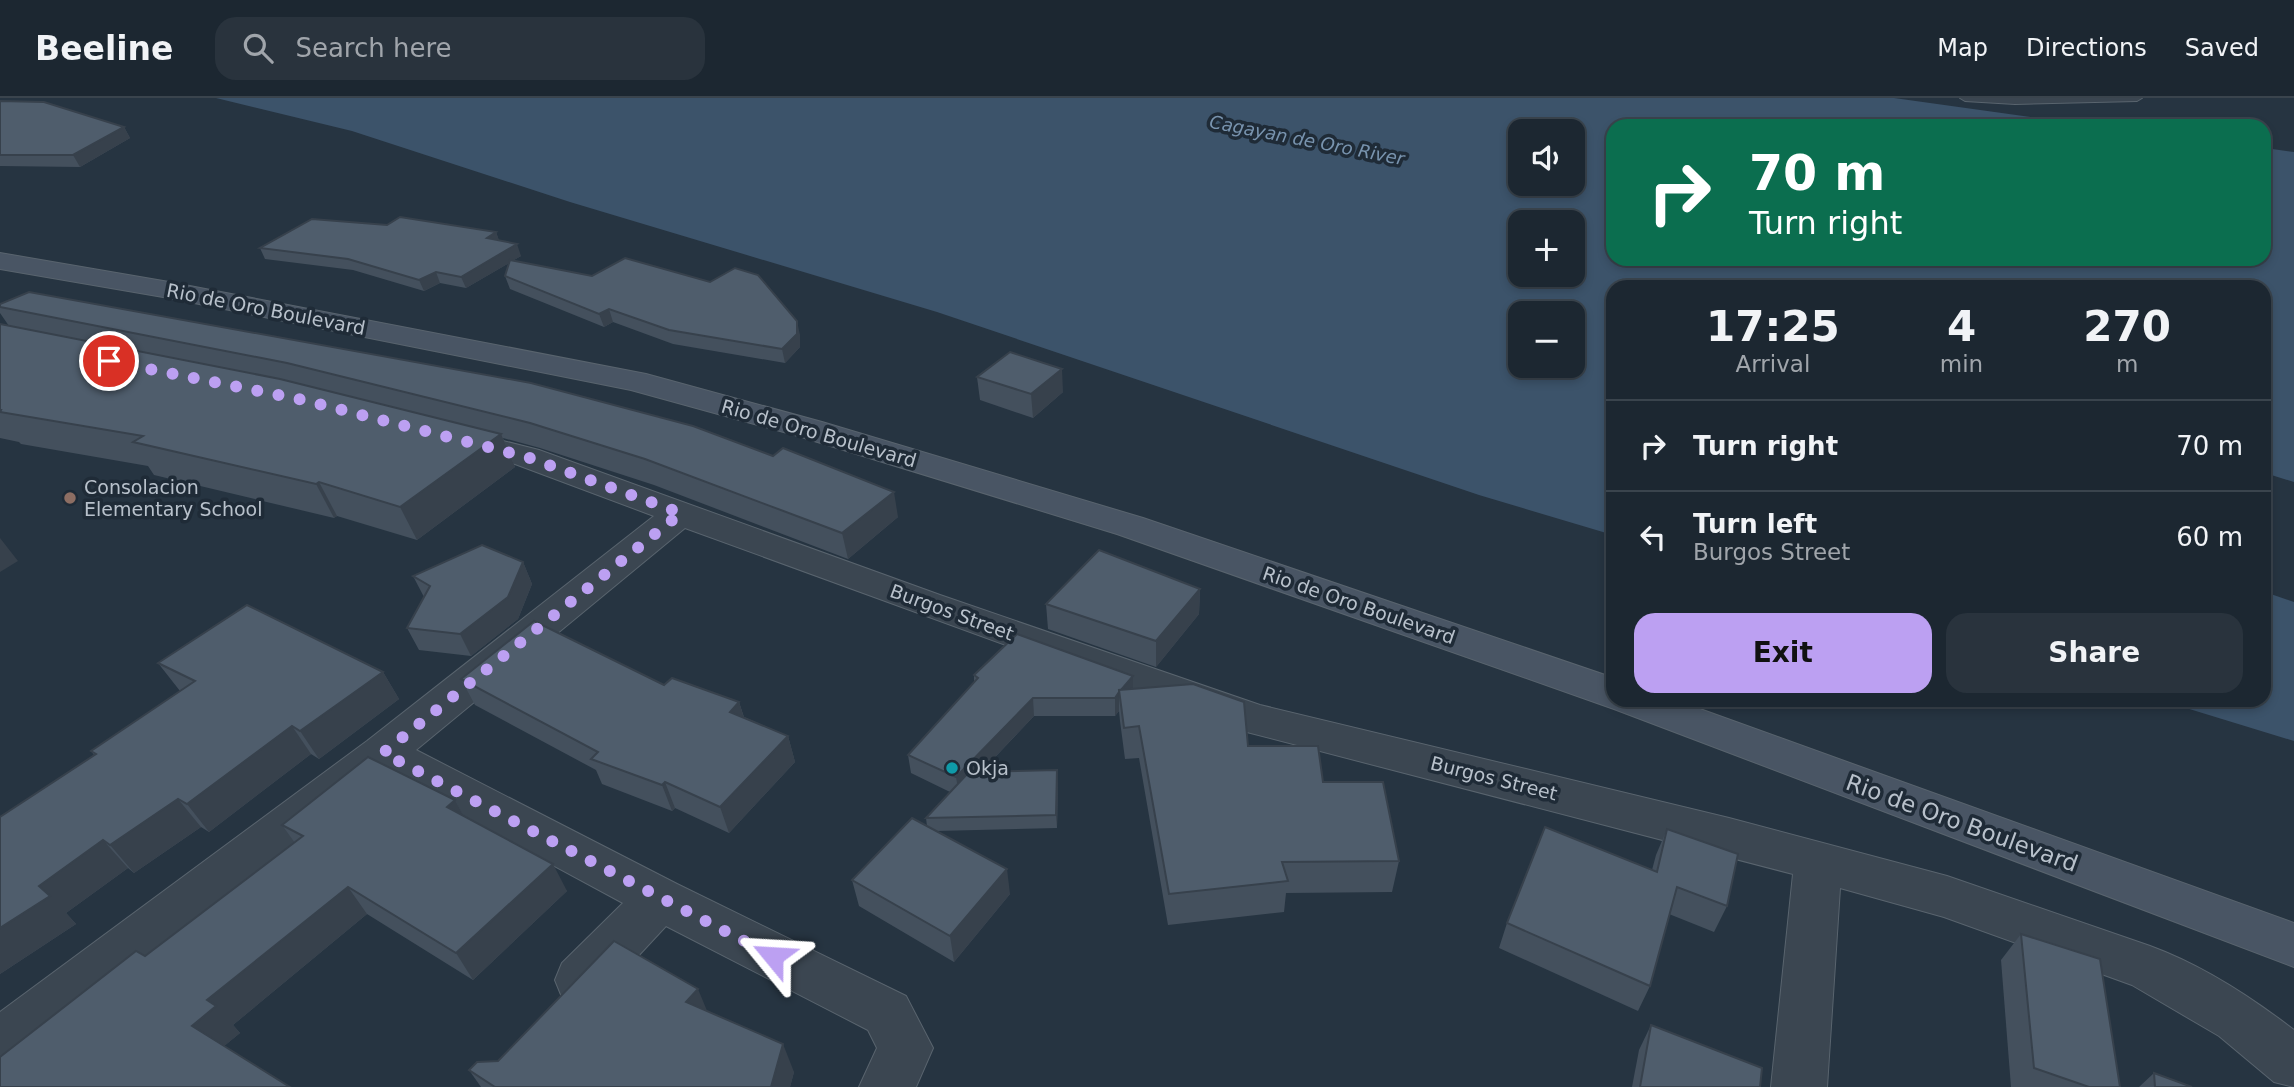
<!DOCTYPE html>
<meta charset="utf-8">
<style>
:root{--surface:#1c2731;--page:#29333d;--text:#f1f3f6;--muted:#a0a5ab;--line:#3a444d;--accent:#bca0f2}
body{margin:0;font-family:"DejaVu Sans",sans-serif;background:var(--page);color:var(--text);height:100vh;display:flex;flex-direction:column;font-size:26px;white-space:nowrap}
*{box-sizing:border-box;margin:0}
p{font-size:23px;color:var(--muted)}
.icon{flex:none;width:38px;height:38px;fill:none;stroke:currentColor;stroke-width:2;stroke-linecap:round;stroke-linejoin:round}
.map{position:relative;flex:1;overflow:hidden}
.details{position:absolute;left:1606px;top:182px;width:665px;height:427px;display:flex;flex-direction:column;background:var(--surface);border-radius:21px;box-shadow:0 4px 10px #0003,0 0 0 2px var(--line)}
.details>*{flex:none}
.top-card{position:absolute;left:1606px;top:21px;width:665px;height:147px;border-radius:21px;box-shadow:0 4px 10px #0003,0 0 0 2px var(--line);background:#0b6e4f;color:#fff;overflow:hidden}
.controls{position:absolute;left:1508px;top:21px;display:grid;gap:14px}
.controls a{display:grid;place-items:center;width:77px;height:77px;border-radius:14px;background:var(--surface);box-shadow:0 4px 10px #0003,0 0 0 2px var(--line);font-size:35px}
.pin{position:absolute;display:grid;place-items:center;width:60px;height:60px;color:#fff;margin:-30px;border:4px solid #fff;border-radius:50%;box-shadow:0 2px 7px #0007}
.me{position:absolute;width:77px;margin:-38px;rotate:297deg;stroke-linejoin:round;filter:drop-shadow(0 0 5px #0008)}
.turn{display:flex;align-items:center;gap:24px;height:147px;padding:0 28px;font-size:32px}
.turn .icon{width:91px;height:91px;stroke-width:2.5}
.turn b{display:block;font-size:49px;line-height:60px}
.eta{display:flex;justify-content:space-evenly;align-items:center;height:119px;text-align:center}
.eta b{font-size:42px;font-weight:700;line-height:49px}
.primary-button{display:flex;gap:14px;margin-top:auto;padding:14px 28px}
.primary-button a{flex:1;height:80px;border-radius:21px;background:var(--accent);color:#111;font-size:28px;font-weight:700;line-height:80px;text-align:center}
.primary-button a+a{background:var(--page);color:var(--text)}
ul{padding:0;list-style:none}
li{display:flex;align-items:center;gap:21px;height:91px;padding:0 28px;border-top:2px solid var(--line)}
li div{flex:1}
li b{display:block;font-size:26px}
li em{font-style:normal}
header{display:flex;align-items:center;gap:42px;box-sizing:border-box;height:98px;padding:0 35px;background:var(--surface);border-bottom:2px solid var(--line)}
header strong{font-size:33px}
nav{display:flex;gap:38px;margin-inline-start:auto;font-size:24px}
.search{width:490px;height:63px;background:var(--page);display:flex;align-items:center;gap:18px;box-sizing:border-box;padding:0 24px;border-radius:21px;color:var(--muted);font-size:26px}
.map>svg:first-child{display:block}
.water{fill:#3c536a;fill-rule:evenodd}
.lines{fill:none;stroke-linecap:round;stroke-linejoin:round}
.lane-casing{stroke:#59646e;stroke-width:2}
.street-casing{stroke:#59646e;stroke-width:2}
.secondary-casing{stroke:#59646e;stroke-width:2}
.lane{fill:#3b4651;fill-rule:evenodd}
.street{fill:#3b4651;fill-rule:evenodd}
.secondary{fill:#495564;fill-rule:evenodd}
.wall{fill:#44505d}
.shaded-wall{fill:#37414c}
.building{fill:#4f5d6c;stroke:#37414c;stroke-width:2}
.route{stroke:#bca0f2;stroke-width:12;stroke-dasharray:0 21.6}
.education-dot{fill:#8d6e63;stroke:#1f2b37;stroke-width:2.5}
.culture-dot{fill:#0f9aa8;stroke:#1f2b37;stroke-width:2.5}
.labels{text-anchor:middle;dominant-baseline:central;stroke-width:7;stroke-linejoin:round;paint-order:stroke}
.far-water-label{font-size:18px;font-style:italic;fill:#7893ae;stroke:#1f2b37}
.street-label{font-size:19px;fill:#b8c1cb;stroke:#1f2b37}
.poi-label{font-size:19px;fill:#b8c1cb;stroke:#1f2b37;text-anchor:start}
.near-street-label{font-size:23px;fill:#b8c1cb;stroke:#1f2b37}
</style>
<header>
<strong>Beeline</strong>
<div class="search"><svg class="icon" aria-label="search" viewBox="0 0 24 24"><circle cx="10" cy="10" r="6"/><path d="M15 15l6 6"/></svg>Search here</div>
<nav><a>Map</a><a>Directions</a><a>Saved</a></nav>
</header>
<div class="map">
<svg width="2294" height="989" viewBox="0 0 2294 989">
<rect width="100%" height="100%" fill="#263441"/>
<g class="water">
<path d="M 216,0 L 1894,0 L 2095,28 L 1614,28 L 1614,161 L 2264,161 L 2265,50 L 2294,54 L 2294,384 L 2265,375 L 2264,189 L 1614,189 L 1613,437 L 1479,397 L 937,214 L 570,104 L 352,33 ZM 1521,33 L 1573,33 L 1573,86 L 1521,86 ZM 1521,124 L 1573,124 L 1573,177 L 1521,177 ZM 1521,215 L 1573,215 L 1573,268 L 1521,268 Z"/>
<path d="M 2265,494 L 2294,504 L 2294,643 L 2160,602 L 2264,602 Z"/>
</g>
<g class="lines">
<defs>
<path id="lane" d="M 1960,0 L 2142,0 L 2137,3 L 2015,6 L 1965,3 Z"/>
<path id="street" d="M 460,332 L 539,352 L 940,497 L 1260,607 L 1729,720 L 1947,778 L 2150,848 C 2202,867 2251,899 2294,932 L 2294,989 L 2274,984 L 2219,938 L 2132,887 L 1944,819 L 1840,790 L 1827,989 L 1771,989 L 1793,776 L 1239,632 L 685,430 L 416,652 L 677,786 L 906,898 L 933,950 L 916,989 L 859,989 L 877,950 L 868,932 L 666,828 L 600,899 L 581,905 L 562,899 L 555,882 L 562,865 L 623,805 L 386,677 L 19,964 L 0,971 L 0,914 L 367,643 L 654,418 L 515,366 L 448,349 L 443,342 L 448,335 Z"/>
<path id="secondary" d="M 0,155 L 169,184 L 646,276 L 822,324 L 1143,420 L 1614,580 L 1614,602 L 1675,602 L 2294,825 L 2294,869 L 1614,611 L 1117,436 L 798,338 L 631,292 L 169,200 L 0,171 Z"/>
</defs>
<use href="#lane" class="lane-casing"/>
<use href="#street" class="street-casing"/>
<use href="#secondary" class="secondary-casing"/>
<use href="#lane" class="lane"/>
<use href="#street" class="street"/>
<use href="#secondary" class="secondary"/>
</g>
<g class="wall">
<path d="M 0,3 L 124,29 L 130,40 L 80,69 L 0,68 Z"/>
<path d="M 387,127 L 496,134 L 499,143 L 521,158 L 512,163 L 800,237 L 800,249 L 785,265 L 673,246 L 613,224 L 604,229 L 510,191 L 505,178 L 509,165 L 466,190 L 440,185 L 424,193 L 353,172 L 265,161 L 260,150 Z"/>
<path d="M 29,194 L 898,419 L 848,461 L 654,387 L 540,350 L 503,340 L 515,369 L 417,442 L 337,418 L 334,420 L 154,377 L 148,368 L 21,346 L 19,344 L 0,340 L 0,226 L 9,228 L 0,215 L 0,206 Z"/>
<path d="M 977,279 L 1063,294 L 1033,320 L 980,302 Z"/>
<path d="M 523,464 L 532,486 L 518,521 L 471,558 L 419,552 L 407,530 L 424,499 L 413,478 Z"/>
<path d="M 1200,491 L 1199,516 L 1156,569 L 1048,531 L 1046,506 Z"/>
<path d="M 158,565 L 383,574 L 399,601 L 319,661 L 311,656 L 209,734 L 201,729 L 134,775 L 128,770 L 66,815 L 76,826 L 0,876 L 0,719 L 94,657 L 91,653 L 180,593 Z"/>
<path d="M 974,577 L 1133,578 L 1133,591 L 1323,684 L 1399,763 L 1392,794 L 1286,795 L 1284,814 L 1168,827 L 1139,660 L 1125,661 L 1120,623 L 1119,613 L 1115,618 L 1034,618 L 981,674 L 1058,685 L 1057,730 L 936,733 L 1010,796 L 954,864 L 859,808 L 852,782 L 927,728 L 926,720 L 950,694 L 911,675 L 908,657 L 974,584 Z"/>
<path d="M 461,581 L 664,587 L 739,604 L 744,619 L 788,638 L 795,664 L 729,735 L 675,710 L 672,713 L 602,686 L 596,672 L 475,607 Z"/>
<path d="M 455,702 L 463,717 L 567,793 L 473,882 L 367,816 L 233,927 L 240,935 L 224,948 L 0,989 L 145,858 L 295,745 L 282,727 Z"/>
<path d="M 1667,731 L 1727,808 L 1714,834 L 1669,816 L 1650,888 L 1638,913 L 1499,850 L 1507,825 L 1652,772 L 1656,757 Z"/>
<path d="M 2021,836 L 2120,989 L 2011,989 L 2001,862 Z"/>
<path d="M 707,913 L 794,974 L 790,989 L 481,989 L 469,972 L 498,963 Z"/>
<path d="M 1651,927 L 1760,989 L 1632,989 L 1639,952 Z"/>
<path d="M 2154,975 L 2192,989 L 2139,989 Z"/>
</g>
<g class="shaded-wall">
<path d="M 124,29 L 130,40 L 80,69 L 73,57 Z"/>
<path d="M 496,134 L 500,145 L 487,140 Z"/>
<path d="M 517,146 L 521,158 L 466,190 L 461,179 Z"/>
<path d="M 436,174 L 440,185 L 424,193 L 419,182 Z"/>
<path d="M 609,211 L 613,224 L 604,229 L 599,216 Z"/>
<path d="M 797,223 L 800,237 L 800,249 L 785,265 L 782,251 Z"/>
<path d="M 1062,271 L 1063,294 L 1033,320 L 1031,296 Z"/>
<path d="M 501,336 L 515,369 L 417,442 L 400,409 Z"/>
<path d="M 319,384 L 337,418 L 334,420 L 316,386 Z"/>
<path d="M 894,394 L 898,419 L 848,461 L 842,435 Z"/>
<path d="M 0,440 L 18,463 L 0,474 Z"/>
<path d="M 523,464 L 532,486 L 518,521 L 471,558 L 460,536 Z"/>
<path d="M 1200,491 L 1199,516 L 1156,569 L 1156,543 Z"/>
<path d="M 383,574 L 399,601 L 319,661 L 300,633 Z"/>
<path d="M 1133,578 L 1133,596 L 1119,594 Z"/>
<path d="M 1119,594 L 1119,613 L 1115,618 L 1115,600 Z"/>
<path d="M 1033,600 L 1034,618 L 959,697 L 956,679 Z"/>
<path d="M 739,604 L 747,630 L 730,614 Z"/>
<path d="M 292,628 L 311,656 L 209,734 L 187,706 Z"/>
<path d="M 788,638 L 795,664 L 729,735 L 720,709 Z"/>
<path d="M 1057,672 L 1058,685 L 1057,730 L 1056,717 Z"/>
<path d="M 665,684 L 675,710 L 672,713 L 662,687 Z"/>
<path d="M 178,701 L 201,729 L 134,775 L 110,747 Z"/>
<path d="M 455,702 L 470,730 L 447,709 Z"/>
<path d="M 103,742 L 128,770 L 66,815 L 76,826 L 0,876 L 0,830 L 39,788 Z"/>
<path d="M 553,766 L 567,793 L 473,882 L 456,855 Z"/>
<path d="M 1007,771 L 1010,796 L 954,864 L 950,838 Z"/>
<path d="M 348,789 L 367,816 L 233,927 L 240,935 L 217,954 L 192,928 L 207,902 Z"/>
<path d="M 698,891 L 710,920 L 686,904 Z"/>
<path d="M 783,946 L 794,974 L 790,989 L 771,989 Z"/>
</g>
<g class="building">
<path d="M 0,3 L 44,4 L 124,29 L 73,57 L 0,57 Z"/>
<path d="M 400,119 L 496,134 L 487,140 L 517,146 L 461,179 L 436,174 L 419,182 L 348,161 L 260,150 L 312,121 L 387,127 Z"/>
<path d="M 625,160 L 710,184 L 735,170 L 758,177 L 797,223 L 797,236 L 782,251 L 669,232 L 609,211 L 599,216 L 505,178 L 510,162 L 592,178 Z"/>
<path d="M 29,194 L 531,285 L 693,328 L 773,358 L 783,350 L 894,394 L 842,435 L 645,361 L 530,325 L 287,265 L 0,209 L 0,206 Z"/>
<path d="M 0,226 L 280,281 L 501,336 L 400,409 L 319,384 L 316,386 L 133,344 L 143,338 L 0,314 L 1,312 L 0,312 Z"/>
<path d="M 1010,254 L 1062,271 L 1031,296 L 977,279 Z"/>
<path d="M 482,447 L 523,464 L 508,499 L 460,536 L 407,530 L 430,488 L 413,478 Z"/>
<path d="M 1099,452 L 1200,491 L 1156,543 L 1046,506 Z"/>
<path d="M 247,507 L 383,574 L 300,633 L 292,628 L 187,706 L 178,701 L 110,747 L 103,742 L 39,788 L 50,798 L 0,830 L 0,719 L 96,656 L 91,653 L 195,583 L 158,565 Z"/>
<path d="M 534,523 L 664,587 L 672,580 L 739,604 L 730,614 L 788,638 L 720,709 L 665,684 L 662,687 L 591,661 L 598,654 L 461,581 Z"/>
<path d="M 1017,536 L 1133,578 L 1121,592 L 1119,592 L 1119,594 L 1115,600 L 1033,600 L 956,679 L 908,657 L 978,580 L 974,577 Z"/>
<path d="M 1193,586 L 1244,604 L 1248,648 L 1318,648 L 1323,684 L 1383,684 L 1399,763 L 1282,764 L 1288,783 L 1169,796 L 1139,628 L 1124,630 L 1119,592 Z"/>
<path d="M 368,659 L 455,702 L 447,709 L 553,766 L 456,855 L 348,789 L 207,902 L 216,908 L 192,928 L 290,989 L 0,989 L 0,959 L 136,853 L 145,858 L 303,738 L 282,727 Z"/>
<path d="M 1057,672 L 1056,717 L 926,720 L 969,674 Z"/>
<path d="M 912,720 L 1007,771 L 950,838 L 852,782 Z"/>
<path d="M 1545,729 L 1657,774 L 1667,731 L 1738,756 L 1727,808 L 1677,789 L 1650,888 L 1507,825 Z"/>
<path d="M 2021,836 L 2100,861 L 2120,989 L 2089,989 L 2034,970 Z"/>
<path d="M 614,843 L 698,891 L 686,904 L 783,946 L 771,989 L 495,989 L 469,972 L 477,964 L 498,963 Z"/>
<path d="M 1651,927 L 1762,970 L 1760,989 L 1640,989 Z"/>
<path d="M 2154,975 L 2192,989 L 2155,989 Z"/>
</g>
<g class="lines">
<path class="route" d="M 109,263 L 299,301 L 527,359 L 681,415 L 383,655 L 773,858"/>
</g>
<circle class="education-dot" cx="70" cy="400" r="7"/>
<circle class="culture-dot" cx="952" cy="670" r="7"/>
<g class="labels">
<g class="far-water-label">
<text transform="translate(1307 42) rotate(11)">Cagayan de Oro River</text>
</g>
<g class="street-label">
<text transform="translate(266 211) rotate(11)">Rio de Oro Boulevard</text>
<text transform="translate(819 335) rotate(16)">Rio de Oro Boulevard</text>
<text transform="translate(1359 507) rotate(19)">Rio de Oro Boulevard</text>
<text transform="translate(952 514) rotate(20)">Burgos Street</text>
<text transform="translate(1494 680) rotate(14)">Burgos Street</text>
</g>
<g class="poi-label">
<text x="84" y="389">Consolacion<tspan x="84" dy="22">Elementary School</tspan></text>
<text x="966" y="670">Okja</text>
</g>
<g class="near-street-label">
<text transform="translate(1962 725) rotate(20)">Rio de Oro Boulevard</text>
</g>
</g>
</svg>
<div class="controls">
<a><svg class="icon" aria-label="sound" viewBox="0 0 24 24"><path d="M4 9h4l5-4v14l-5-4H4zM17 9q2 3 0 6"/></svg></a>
<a>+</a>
<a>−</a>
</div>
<div class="pin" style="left:109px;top:263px;background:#d93025"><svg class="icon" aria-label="arrive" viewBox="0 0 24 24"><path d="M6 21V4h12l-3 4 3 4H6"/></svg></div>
<svg class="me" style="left:773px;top:858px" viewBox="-20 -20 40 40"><path d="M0-17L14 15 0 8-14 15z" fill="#bca0f2" stroke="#fff" stroke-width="4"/></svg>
<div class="top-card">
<div class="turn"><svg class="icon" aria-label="right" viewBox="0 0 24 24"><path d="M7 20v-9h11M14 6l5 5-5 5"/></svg><div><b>70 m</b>Turn right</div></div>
</div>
<section class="details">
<div class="eta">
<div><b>17:25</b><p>Arrival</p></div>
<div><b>4</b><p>min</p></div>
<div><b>270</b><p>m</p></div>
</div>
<ul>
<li><svg class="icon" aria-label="right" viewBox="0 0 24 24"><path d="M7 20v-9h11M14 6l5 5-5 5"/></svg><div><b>Turn right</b></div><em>70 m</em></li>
<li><svg class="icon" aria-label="left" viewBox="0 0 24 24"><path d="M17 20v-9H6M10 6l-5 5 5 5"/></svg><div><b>Turn left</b><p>Burgos Street</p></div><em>60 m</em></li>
</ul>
<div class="primary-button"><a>Exit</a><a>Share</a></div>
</section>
</div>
